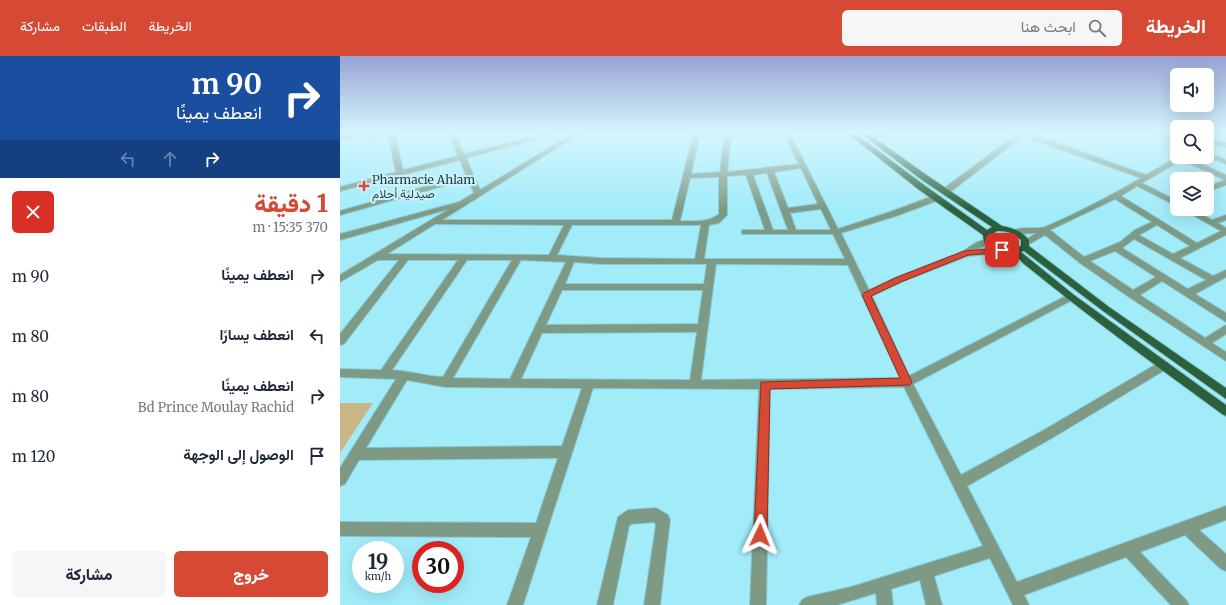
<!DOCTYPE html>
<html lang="ar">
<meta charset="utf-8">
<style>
:root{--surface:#fff;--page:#f6f6f7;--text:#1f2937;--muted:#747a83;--accent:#d64a35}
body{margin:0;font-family:Merriweather,Vazirmatn,serif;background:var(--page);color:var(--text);direction:rtl;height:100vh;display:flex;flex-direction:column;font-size:15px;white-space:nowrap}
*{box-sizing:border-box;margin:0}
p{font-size:13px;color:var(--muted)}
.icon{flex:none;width:22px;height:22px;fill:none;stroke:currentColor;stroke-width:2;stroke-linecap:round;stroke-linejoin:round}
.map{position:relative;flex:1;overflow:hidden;direction:ltr}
.side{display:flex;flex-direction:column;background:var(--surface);width:340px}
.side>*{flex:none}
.hud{background:#1a4fa0;color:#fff;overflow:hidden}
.fabs{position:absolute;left:830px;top:12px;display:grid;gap:8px}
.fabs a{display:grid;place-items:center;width:44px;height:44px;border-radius:6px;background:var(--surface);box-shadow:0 4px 16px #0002;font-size:20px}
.speed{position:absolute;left:12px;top:485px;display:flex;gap:8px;font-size:20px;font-weight:700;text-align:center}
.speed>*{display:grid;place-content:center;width:52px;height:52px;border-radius:50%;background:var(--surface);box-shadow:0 4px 16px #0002;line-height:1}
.speed small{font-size:10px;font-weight:400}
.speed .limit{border:6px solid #d22;background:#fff;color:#111}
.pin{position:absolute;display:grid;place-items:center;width:34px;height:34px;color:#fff;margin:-17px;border-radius:8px;box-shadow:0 2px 6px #0006}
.me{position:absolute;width:44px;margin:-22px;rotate:2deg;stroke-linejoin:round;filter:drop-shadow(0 0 3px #0008)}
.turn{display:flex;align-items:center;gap:14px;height:84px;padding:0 12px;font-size:18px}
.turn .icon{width:52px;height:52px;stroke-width:2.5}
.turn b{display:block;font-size:28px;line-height:34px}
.lanes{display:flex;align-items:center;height:38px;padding:0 12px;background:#0003;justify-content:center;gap:20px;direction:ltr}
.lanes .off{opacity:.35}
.round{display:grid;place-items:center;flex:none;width:42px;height:42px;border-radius:6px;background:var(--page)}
.head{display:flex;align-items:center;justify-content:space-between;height:68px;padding:0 12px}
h1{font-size:24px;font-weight:800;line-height:30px;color:var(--accent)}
.action{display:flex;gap:8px;margin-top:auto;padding:8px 12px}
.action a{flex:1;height:46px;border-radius:6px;background:var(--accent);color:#fff;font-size:16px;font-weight:800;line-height:46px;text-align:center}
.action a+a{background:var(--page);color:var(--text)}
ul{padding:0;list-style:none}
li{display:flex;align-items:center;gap:12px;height:60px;padding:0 12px}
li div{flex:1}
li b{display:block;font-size:15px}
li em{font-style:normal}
header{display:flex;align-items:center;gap:24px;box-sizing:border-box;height:56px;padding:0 20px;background:var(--accent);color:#fff}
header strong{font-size:19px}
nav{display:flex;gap:22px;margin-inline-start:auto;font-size:14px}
.search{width:280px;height:36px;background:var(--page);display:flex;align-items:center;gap:10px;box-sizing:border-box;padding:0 14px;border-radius:6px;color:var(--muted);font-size:15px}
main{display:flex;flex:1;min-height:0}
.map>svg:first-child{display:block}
.green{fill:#c8b784}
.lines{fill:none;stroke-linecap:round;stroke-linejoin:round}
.minor-casing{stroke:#86c9d6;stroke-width:2}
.major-casing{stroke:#86c9d6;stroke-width:2}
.minor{fill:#7e9984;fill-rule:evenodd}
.major{fill:#2c5f3b;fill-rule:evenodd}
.route{fill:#d64a35;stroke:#8b3022}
.poi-dot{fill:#d64a35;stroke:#cff2f9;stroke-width:1.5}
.labels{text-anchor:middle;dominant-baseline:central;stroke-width:4;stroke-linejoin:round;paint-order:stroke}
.far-poi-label{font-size:12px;fill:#143e45;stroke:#cff2f9;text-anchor:start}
</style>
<header>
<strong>الخريطة</strong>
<div class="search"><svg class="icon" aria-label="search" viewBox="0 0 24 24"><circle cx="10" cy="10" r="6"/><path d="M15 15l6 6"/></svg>ابحث هنا</div>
<nav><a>الخريطة</a><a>الطبقات</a><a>مشاركة</a></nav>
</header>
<main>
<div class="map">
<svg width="886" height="549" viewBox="0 0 886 549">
<rect width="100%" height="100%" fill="#a2ecfa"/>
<path class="green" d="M 0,347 L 33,347 L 0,397 Z"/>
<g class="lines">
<defs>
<g id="minor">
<path d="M 21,76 C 33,80 44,76 57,76 L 55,78 L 63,114 L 118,100 L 108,76 L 114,76 L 124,98 L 211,77 L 211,79 L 126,102 L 140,134 L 235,76 L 242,76 L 102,164 L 332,164 L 354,76 L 360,76 L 360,78 L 385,77 L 385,76 L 449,76 L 498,173 L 550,156 L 593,140 L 599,140 L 599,144 L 556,160 L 501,177 L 529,234 L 555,222 L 624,195 C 631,189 641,182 651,184 L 652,186 L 636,194 L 662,191 L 666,194 L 662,197 L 628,200 L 561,226 L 532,240 L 569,320 L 728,239 L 734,239 L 736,241 L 734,243 L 573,328 L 621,419 L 704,374 L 820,306 L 828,306 L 829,309 L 828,312 L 712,382 L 627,430 L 677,526 L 886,450 L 886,464 L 859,474 L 886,498 L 886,515 L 881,513 L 845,479 L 800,496 L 846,544 L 849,549 L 831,549 L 786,501 L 684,539 L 689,549 L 673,549 L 650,502 L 594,520 L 602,549 L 586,549 L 580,524 L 551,533 L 553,549 L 537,549 L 536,537 L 497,549 L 459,549 L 462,544 L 467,541 L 511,531 L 643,490 L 564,331 L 430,333 L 426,549 L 410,549 L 419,333 L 253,332 L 183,549 L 167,549 L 191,481 L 0,480 L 0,466 L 196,467 L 218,402 L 19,404 L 5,428 L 0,430 L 0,412 L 56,323 L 0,321 L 0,313 L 41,314 L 118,204 L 68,204 L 4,288 L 0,289 L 0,278 L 59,204 L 38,204 L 0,226 L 0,219 L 109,153 L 0,184 L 0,178 L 119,146 L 134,137 L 128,123 L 0,159 L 0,155 L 126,119 L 120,104 L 0,135 L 0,131 L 56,116 L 48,79 L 28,83 L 20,80 L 0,84 L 0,80 ZM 444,79 L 459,108 L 387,116 L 391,81 ZM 384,81 L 380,116 L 351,118 L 359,82 ZM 461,112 L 478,148 L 448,152 L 434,116 ZM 427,117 L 448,174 L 433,174 L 413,119 ZM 406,119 L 425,174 L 402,174 L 402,178 L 493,178 L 505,203 L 364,203 L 369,169 L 379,167 L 387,159 L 387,120 ZM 379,121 L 379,158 C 368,167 354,165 340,165 L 350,122 ZM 481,153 L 491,174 L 456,174 L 450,157 ZM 95,168 L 224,169 L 209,199 L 47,198 ZM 232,169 L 361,169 L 355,203 L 261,202 L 217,199 ZM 127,204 L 172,204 L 103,321 C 85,320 69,315 52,314 ZM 181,204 L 226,206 L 170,323 L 113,322 ZM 234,206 L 261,208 L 367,208 L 364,228 L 225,228 ZM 376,208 L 508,209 L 560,322 L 361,324 ZM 222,234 L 363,234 L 358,268 L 206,269 ZM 357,276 L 350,324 L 181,323 L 202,277 ZM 67,324 L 105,331 L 242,332 L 222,390 L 26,392 Z"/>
<path d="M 544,76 L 552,76 L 534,84 L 529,83 Z"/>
<path d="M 675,76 L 687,76 L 806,119 L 837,101 L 846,101 L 886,119 L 886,129 L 867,136 L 867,131 L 885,124 L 842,104 L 802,127 L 837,145 L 837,150 L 797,130 L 781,140 L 857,187 L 881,175 L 842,153 L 852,153 L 872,164 L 886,159 L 886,164 L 878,167 L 886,172 L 886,179 L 840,202 L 873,220 L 886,214 L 886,221 L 855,238 L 886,257 L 886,266 L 822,225 L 800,239 L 865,282 L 886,269 L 886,278 L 872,287 L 886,296 L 886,305 L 789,241 L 740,207 L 705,179 L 686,190 L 682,187 L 683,185 L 697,177 L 676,178 L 672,176 C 679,169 695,174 705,171 C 738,157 770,140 801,122 L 683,80 L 609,137 L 603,137 L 603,133 L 677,78 ZM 775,143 L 812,166 L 795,174 L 780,186 L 744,201 L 710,174 ZM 817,169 L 850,190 L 833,198 L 799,179 ZM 794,183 L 866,224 L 848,233 L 782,192 ZM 775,195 L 816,221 L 793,234 L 750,205 Z"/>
<path d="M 829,76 L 837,76 L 837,79 L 830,77 Z"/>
<path d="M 867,83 L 886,87 L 886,91 L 867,87 Z"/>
<path d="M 867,96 L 886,104 L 886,108 L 867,100 Z"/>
<path d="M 316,452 L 328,459 L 330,464 L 320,549 L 304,549 L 316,469 L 314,466 L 291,468 L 289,470 L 273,549 L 257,549 L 278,461 L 288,454 Z"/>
</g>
<path id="major" d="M 506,76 L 513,76 L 584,129 L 647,174 L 652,171 L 582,124 L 519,76 L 526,76 L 588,120 L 662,170 C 673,172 682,175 689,184 L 689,190 L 769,251 L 886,332 L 886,343 L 763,255 L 684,195 L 681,196 L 734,239 L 886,349 L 886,360 L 882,358 C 815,309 748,260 684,208 C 681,205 677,200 672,198 C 661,193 644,199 643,179 L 578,133 ZM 657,175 C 667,175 674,177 681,184 L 681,190 C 671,194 658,193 652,184 L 651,179 Z"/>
</defs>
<use href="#minor" class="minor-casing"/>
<use href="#major" class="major-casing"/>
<use href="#minor" class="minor"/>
<use href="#major" class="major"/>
</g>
<linearGradient id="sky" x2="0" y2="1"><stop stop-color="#98a2d5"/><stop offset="0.5" stop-color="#d5f6fd"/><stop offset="1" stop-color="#d5f6fd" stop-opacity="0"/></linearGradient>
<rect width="886" height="153" fill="url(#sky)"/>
<path class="route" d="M 662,192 L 666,194 L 665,196 L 628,199 L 561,226 L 531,240 L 572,326 L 570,329 L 430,333 L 427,479 L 425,484 L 420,486 L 416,484 L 414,479 L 421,326 L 560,322 L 522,239 L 524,237 L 555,222 L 624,195 Z"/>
<path class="poi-dot" d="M22 124h4v4h4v4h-4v4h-4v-4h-4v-4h4z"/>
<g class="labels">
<g class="far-poi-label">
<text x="32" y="123">Pharmacie Ahlam<tspan x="32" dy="14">صيدلية أحلام</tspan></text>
</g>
</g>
</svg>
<div class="fabs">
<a><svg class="icon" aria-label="sound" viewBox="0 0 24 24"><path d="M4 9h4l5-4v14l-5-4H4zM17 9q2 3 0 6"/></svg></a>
<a><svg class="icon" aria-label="search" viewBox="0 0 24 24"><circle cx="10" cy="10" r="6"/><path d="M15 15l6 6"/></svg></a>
<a><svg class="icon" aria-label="layers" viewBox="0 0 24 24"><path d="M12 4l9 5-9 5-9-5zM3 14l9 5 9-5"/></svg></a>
</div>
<div class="speed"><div>19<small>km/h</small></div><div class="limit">30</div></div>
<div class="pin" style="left:662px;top:194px;background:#d93025"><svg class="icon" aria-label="arrive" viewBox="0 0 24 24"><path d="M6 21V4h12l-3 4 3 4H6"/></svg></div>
<svg class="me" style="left:420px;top:479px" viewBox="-20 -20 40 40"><path d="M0-17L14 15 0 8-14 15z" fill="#d64a35" stroke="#fff" stroke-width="4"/></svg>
</div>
<section class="side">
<div class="hud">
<div class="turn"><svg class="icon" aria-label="right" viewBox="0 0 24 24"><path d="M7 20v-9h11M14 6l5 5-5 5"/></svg><div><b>90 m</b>انعطف يمينًا</div></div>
<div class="lanes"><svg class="icon off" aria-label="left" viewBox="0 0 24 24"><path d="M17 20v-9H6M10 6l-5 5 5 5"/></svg><svg class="icon off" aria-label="ahead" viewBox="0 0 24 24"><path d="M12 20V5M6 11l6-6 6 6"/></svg><svg class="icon" aria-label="right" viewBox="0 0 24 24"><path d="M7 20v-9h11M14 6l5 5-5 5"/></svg></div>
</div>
<div class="head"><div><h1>1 دقيقة</h1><p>370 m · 15:35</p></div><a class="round" style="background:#d93025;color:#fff"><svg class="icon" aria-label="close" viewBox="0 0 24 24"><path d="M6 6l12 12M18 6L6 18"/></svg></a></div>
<ul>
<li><svg class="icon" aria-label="right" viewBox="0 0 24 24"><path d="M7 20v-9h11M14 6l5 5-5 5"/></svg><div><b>انعطف يمينًا</b></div><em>90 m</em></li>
<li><svg class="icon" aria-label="left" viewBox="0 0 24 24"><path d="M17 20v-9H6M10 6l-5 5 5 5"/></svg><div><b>انعطف يسارًا</b></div><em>80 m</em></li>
<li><svg class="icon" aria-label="right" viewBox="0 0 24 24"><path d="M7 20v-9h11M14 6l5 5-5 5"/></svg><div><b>انعطف يمينًا</b><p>Bd Prince Moulay Rachid</p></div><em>80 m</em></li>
<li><svg class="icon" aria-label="arrive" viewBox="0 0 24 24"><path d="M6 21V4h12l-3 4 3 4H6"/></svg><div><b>الوصول إلى الوجهة</b></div><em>120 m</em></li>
</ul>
<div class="action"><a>خروج</a><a>مشاركة</a></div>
</section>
</main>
